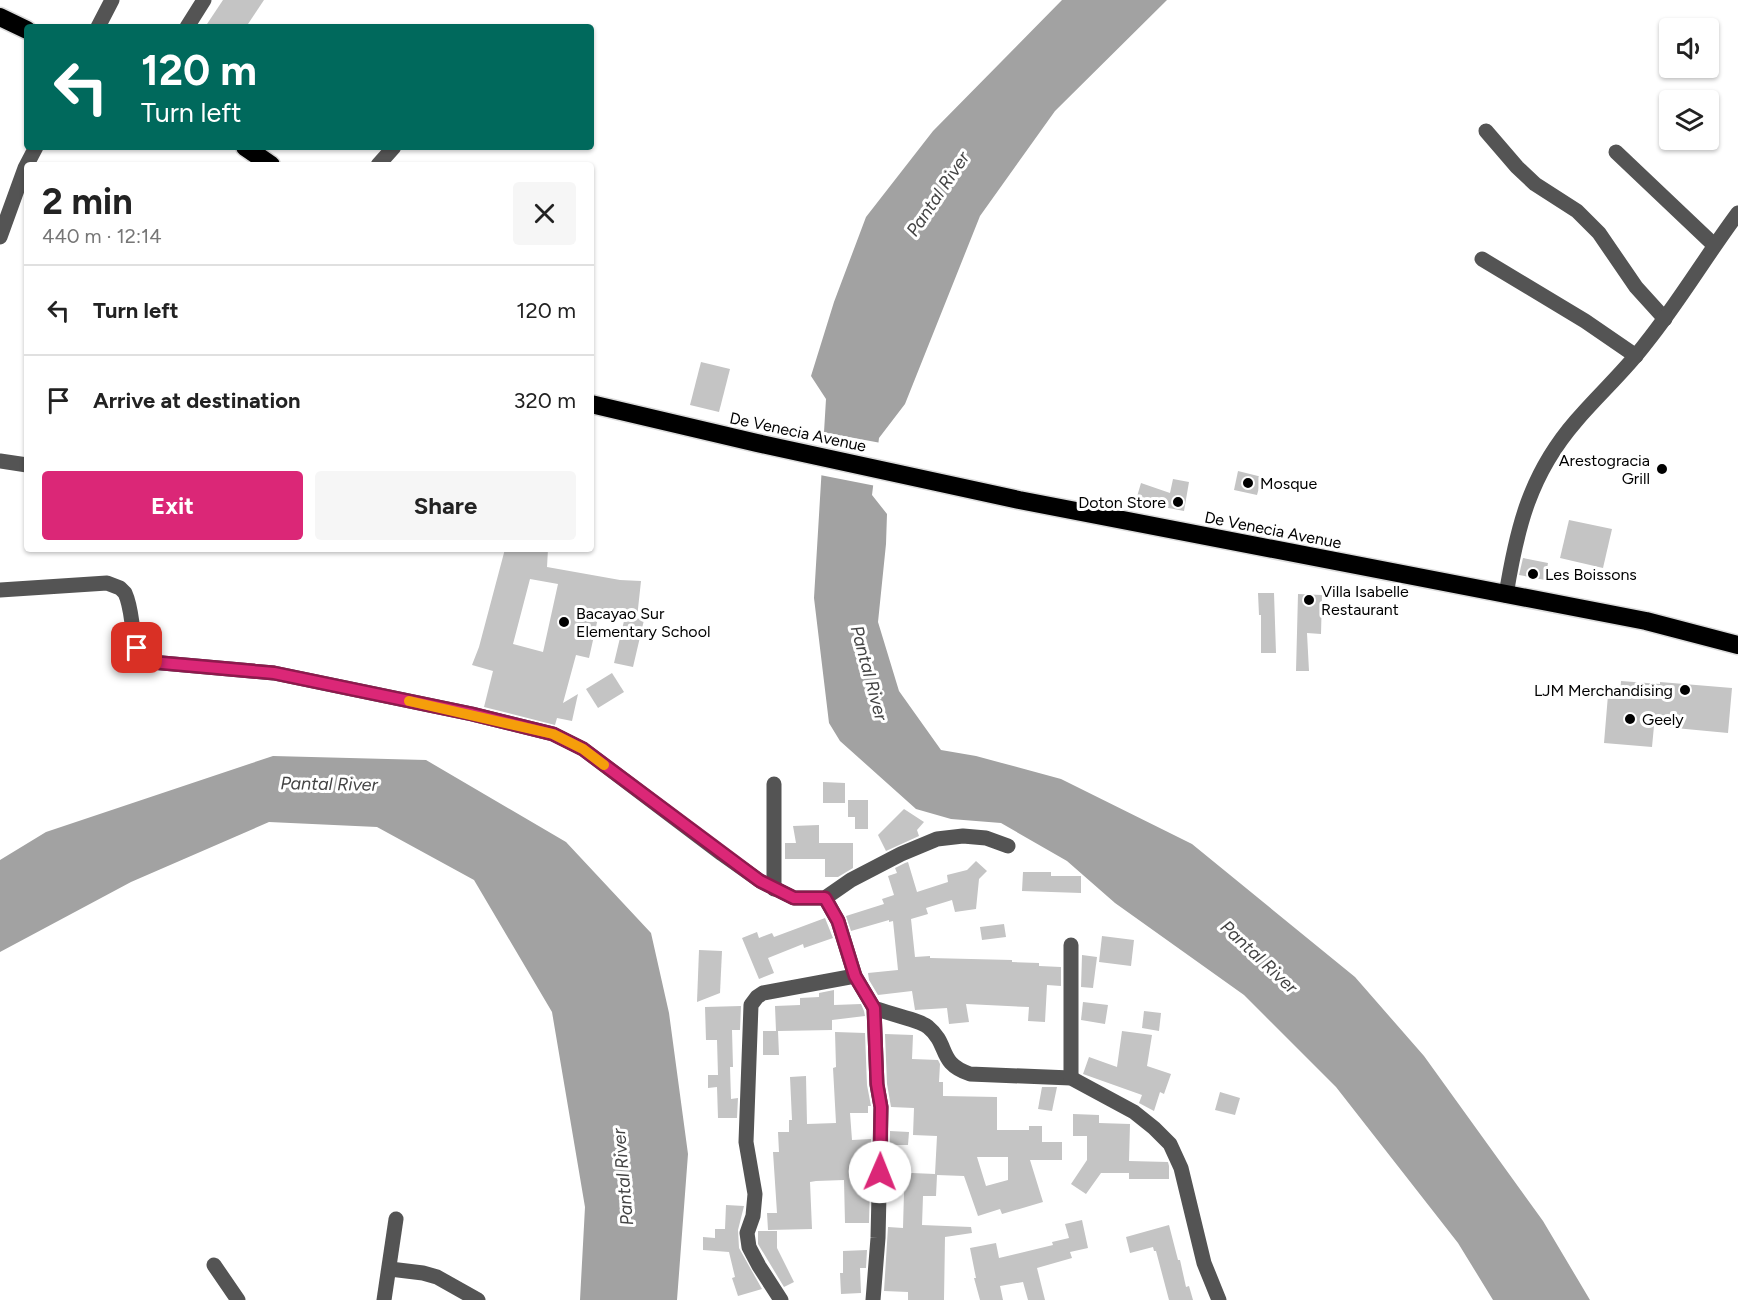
<!DOCTYPE html>
<meta charset="utf-8">
<style>
:root{--surface:#fff;--page:#f6f6f6;--text:#222;--muted:#767676;--line:#e0e0e0;--accent:#db2777}
body{margin:0;font-family:Figtree,sans-serif;background:var(--page);color:var(--text);height:100vh;display:flex;flex-direction:column;font-size:22px;white-space:nowrap}
*{box-sizing:border-box;margin:0}
p{font-size:20px;color:var(--muted)}
.icon{flex:none;width:33px;height:33px;fill:none;stroke:currentColor;stroke-width:2;stroke-linecap:round;stroke-linejoin:round}
.map{position:relative;flex:1;overflow:hidden}
.panel{position:absolute;left:24px;top:162px;width:570px;height:390px;display:flex;flex-direction:column;background:var(--surface);border-radius:6px;box-shadow:0 2px 4px #0004}
.panel>*{flex:none}
.hud{position:absolute;left:24px;top:24px;width:570px;height:126px;border-radius:6px;box-shadow:0 2px 4px #0004;background:#00695c;color:#fff;overflow:hidden}
.controls{position:absolute;left:1659px;top:18px;display:grid;gap:12px}
.controls a{display:grid;place-items:center;width:60px;height:60px;border-radius:6px;background:var(--surface);box-shadow:0 2px 4px #0004;font-size:30px}
.pin{position:absolute;display:grid;place-items:center;width:51px;height:51px;color:#fff;margin:-26px;border-radius:12px;box-shadow:0 3px 9px #0006}
.me{position:absolute;width:66px;margin:-33px;rotate:1deg;stroke-linejoin:round;filter:drop-shadow(0 0 4px #0008)}
.turn{display:flex;align-items:center;gap:21px;height:126px;padding:0 18px;font-size:27px}
.turn .icon{width:78px;height:78px;stroke-width:2.5}
.turn b{display:block;font-size:42px;line-height:51px}
.round{display:grid;place-items:center;flex:none;width:63px;height:63px;border-radius:6px;background:var(--page)}
.overview{display:flex;align-items:center;justify-content:space-between;height:102px;padding:0 18px}
h1{font-size:36px;font-weight:700;line-height:45px}
.primary-button{display:flex;gap:12px;margin-top:auto;padding:12px 18px}
.primary-button a{flex:1;height:69px;border-radius:6px;background:var(--accent);color:#fff;font-size:24px;font-weight:700;line-height:69px;text-align:center}
.primary-button a+a{background:var(--page);color:var(--text)}
ul{padding:0;list-style:none}
li{display:flex;align-items:center;gap:18px;height:90px;padding:0 18px;border-top:2px solid var(--line)}
li div{flex:1}
li b{display:block;font-size:22px}
li em{font-style:normal}
.map>svg:first-child{display:block}
.water{fill:#a2a2a2}
.pier{fill:#fff}
.building{fill:#c4c4c4;fill-rule:evenodd}
.lines{fill:none;stroke-linecap:round;stroke-linejoin:round}
.highway-casing{stroke:#dbdbdb;stroke-width:21}
.minor{stroke:#545454;stroke-width:15}
.highway{stroke:#000;stroke-width:18}
.route-casing{stroke:#8e194d;stroke-width:15}
.route{stroke:#db2777;stroke-width:10}
.slow{stroke:#f59e0b;stroke-width:10}
.poi-dot{fill:#000;stroke:#fff;stroke-width:2}
.labels{text-anchor:middle;dominant-baseline:central;stroke-width:6;stroke-linejoin:round;paint-order:stroke}
.street-label{font-size:16px;fill:#000;stroke:#fff}
.poi-label{font-size:16px;fill:#000;stroke:#fff;text-anchor:start}
.water-label{font-size:18px;font-style:italic;fill:#434343;stroke:#fff}
</style>
<div class="map">
<svg width="1738" height="1300" viewBox="0 0 1738 1300">
<rect width="100%" height="100%" fill="#fff"/>
<g class="water">
<path d="M 1062,0 L 1167,0 L 1055,111 L 980,216 L 905,404 L 879,438 L 872,495 L 887,514 L 886,544 L 878,622 L 899,691 L 941,750 L 976,756 L 1061,779 L 1192,844 L 1355,977 L 1424,1056 L 1543,1221 L 1590,1300 L 1493,1300 L 1458,1243 L 1336,1087 L 1244,995 L 1115,903 L 1067,861 L 1001,823 L 951,819 L 916,809 L 840,741 L 829,723 L 814,598 L 826,399 L 811,376 L 834,302 L 866,217 L 933,131 Z"/>
<path d="M 273,756 L 426,760 L 566,842 L 651,933 L 669,1013 L 688,1154 L 677,1300 L 580,1300 L 585,1207 L 552,1012 L 474,880 L 377,827 L 269,822 L 131,882 L 0,952 L 0,860 L 46,832 Z"/>
</g>
<path class="pier" d="M 822,432 L 881,443 L 876,486 L 820,475 Z"/>
<g class="building">
<path d="M 223,0 L 264,0 L 246,27 L 205,27 Z"/>
<path d="M 701,362 L 730,369 L 719,412 L 690,405 Z"/>
<path d="M 1238,471 L 1262,477 L 1257,495 L 1234,490 Z"/>
<path d="M 1173,479 L 1189,482 L 1184,511 L 1153,505 L 1136,500 L 1141,483 L 1170,493 Z"/>
<path d="M 1569,520 L 1612,529 L 1603,568 L 1560,558 Z"/>
<path d="M 505,549 L 548,549 L 547,567 L 620,580 L 641,581 L 637,618 L 644,620 L 633,667 L 614,663 L 624,621 L 598,618 L 589,658 L 576,655 L 563,703 L 578,694 L 572,721 L 557,718 L 555,725 L 484,707 L 493,671 L 472,665 L 479,647 ZM 530,579 L 558,584 L 543,652 L 513,644 Z"/>
<path d="M 1523,558 L 1548,563 L 1545,580 L 1519,575 Z"/>
<path d="M 1258,593 L 1274,593 L 1276,653 L 1261,653 L 1261,615 L 1259,615 Z"/>
<path d="M 1298,594 L 1322,595 L 1321,634 L 1307,633 L 1309,671 L 1296,671 Z"/>
<path d="M 612,673 L 624,692 L 598,708 L 586,689 Z"/>
<path d="M 1621,681 L 1660,684 L 1660,682 L 1732,688 L 1728,733 L 1654,726 L 1652,747 L 1604,743 L 1608,695 L 1620,696 Z"/>
<path d="M 823,782 L 845,783 L 845,803 L 823,803 Z"/>
<path d="M 848,800 L 868,800 L 868,829 L 855,829 L 855,817 L 848,817 Z"/>
<path d="M 904,809 L 924,822 L 917,830 L 919,836 L 886,851 L 878,835 Z"/>
<path d="M 819,825 L 819,843 L 853,843 L 853,868 L 838,877 L 825,877 L 825,859 L 785,859 L 785,843 L 796,843 L 793,826 Z"/>
<path d="M 976,861 L 987,871 L 979,879 L 976,909 L 955,912 L 952,900 L 926,908 L 928,914 L 911,919 L 915,957 L 930,956 L 930,958 L 1012,960 L 1012,962 L 1039,963 L 1039,966 L 1061,967 L 1061,986 L 1047,985 L 1045,1022 L 1028,1021 L 1029,1007 L 966,1004 L 969,1022 L 949,1024 L 947,1008 L 915,1010 L 912,991 L 878,995 L 869,980 L 868,973 L 898,970 L 893,921 L 889,922 L 889,920 L 851,931 L 846,916 L 884,904 L 882,899 L 894,895 L 888,876 L 897,873 L 895,868 L 905,863 L 908,862 L 917,892 L 948,882 L 947,875 L 967,870 Z"/>
<path d="M 1023,872 L 1051,872 L 1051,876 L 1081,876 L 1081,893 L 1022,891 Z"/>
<path d="M 825,918 L 833,938 L 804,948 L 803,944 L 768,958 L 774,973 L 759,979 L 742,938 L 757,932 L 759,938 L 772,933 L 774,937 Z"/>
<path d="M 1004,924 L 1006,937 L 982,940 L 980,927 Z"/>
<path d="M 1102,936 L 1134,940 L 1131,966 L 1099,962 Z"/>
<path d="M 699,950 L 722,951 L 720,993 L 697,1002 Z"/>
<path d="M 1082,955 L 1097,957 L 1093,988 L 1081,987 Z"/>
<path d="M 834,990 L 834,1005 L 861,1004 L 864,1011 L 865,1016 L 832,1020 L 832,1030 L 778,1031 L 779,1055 L 763,1055 L 763,1031 L 776,1031 L 775,1006 L 800,1005 L 800,998 L 819,997 L 819,993 Z"/>
<path d="M 1083,1002 L 1108,1005 L 1105,1024 L 1081,1020 Z"/>
<path d="M 741,1006 L 740,1030 L 732,1030 L 733,1067 L 730,1067 L 731,1099 L 738,1098 L 737,1118 L 718,1118 L 717,1087 L 708,1088 L 708,1075 L 718,1075 L 717,1040 L 706,1040 L 705,1007 Z"/>
<path d="M 1144,1011 L 1161,1013 L 1159,1031 L 1142,1028 Z"/>
<path d="M 1122,1031 L 1152,1035 L 1147,1066 L 1171,1074 L 1164,1094 L 1160,1092 L 1154,1111 L 1139,1103 L 1142,1095 L 1083,1074 L 1089,1057 L 1117,1067 Z"/>
<path d="M 835,1032 L 865,1033 L 867,1085 L 871,1106 L 868,1106 L 868,1113 L 850,1113 L 852,1140 L 871,1139 L 869,1223 L 845,1223 L 844,1180 L 816,1181 L 810,1182 L 812,1229 L 768,1230 L 767,1213 L 777,1213 L 773,1152 L 779,1152 L 778,1132 L 789,1132 L 789,1120 L 792,1120 L 790,1077 L 806,1076 L 807,1124 L 836,1123 L 833,1068 L 836,1067 Z"/>
<path d="M 885,1034 L 913,1035 L 912,1059 L 938,1060 L 940,1064 L 939,1082 L 943,1082 L 943,1096 L 997,1097 L 997,1130 L 1029,1130 L 1029,1126 L 1042,1126 L 1042,1142 L 1062,1142 L 1062,1160 L 1030,1160 L 1043,1202 L 1002,1214 L 1000,1209 L 978,1216 L 964,1176 L 937,1175 L 936,1196 L 923,1196 L 922,1225 L 971,1227 L 972,1233 L 945,1237 L 944,1300 L 908,1300 L 908,1292 L 884,1291 L 888,1227 L 903,1228 L 904,1192 L 889,1192 L 889,1172 L 935,1174 L 937,1136 L 913,1135 L 914,1108 L 891,1107 L 887,1084 ZM 977,1157 L 1008,1157 L 1008,1180 L 986,1186 Z"/>
<path d="M 1042,1087 L 1057,1087 L 1052,1111 L 1038,1109 Z"/>
<path d="M 1220,1092 L 1240,1098 L 1235,1115 L 1215,1110 Z"/>
<path d="M 1073,1114 L 1099,1115 L 1099,1123 L 1130,1124 L 1129,1161 L 1168,1162 L 1169,1166 L 1169,1179 L 1129,1179 L 1129,1173 L 1101,1173 L 1086,1194 L 1071,1184 L 1087,1160 L 1087,1136 L 1073,1136 Z"/>
<path d="M 890,1131 L 909,1132 L 908,1145 L 890,1145 Z"/>
<path d="M 726,1205 L 744,1206 L 738,1230 L 739,1248 L 762,1289 L 738,1296 L 732,1278 L 735,1277 L 729,1252 L 703,1250 L 703,1237 L 715,1238 L 715,1229 L 725,1229 Z"/>
<path d="M 1082,1220 L 1088,1248 L 1070,1252 L 1072,1258 L 1037,1268 L 1045,1300 L 1028,1300 L 1023,1282 L 1000,1286 L 1003,1300 L 980,1300 L 974,1278 L 976,1278 L 970,1248 L 996,1243 L 999,1258 L 1053,1245 L 1052,1242 L 1069,1238 L 1065,1224 Z"/>
<path d="M 1169,1225 L 1178,1260 L 1180,1260 L 1186,1287 L 1189,1286 L 1193,1300 L 1169,1300 L 1156,1251 L 1154,1251 L 1153,1247 L 1130,1253 L 1126,1237 Z"/>
<path d="M 758,1231 L 777,1231 L 777,1248 L 794,1282 L 784,1287 L 758,1244 Z"/>
<path d="M 867,1250 L 866,1268 L 860,1268 L 861,1293 L 841,1294 L 840,1273 L 843,1273 L 843,1251 Z"/>
</g>
<g class="lines">
<defs>
<g id="highway">
<path d="M 0,17 L 27,30"/>
<path d="M 245,147 L 271,165"/>
<path d="M 591,404 L 757,443 L 1019,500 L 1646,621 L 1738,645"/>
</g>
</defs>
<use href="#highway" class="highway-casing"/>
<g class="minor">
<path d="M 98,27 L 112,0"/>
<path d="M 187,27 L 204,0"/>
<path d="M 1486,131 L 1517,167 L 1535,184 L 1577,211 L 1599,233 L 1636,287 L 1665,319"/>
<path d="M 1616,152 L 1714,245"/>
<path d="M 378,165 L 394,147"/>
<path d="M 0,237 L 25,168 L 36,147"/>
<path d="M 1482,259 L 1585,321 L 1636,356"/>
<path d="M 0,461 L 27,465"/>
<path d="M 0,590 L 107,583 L 120,588 L 125,593 C 136,617 127,646 151,662 L 274,673 L 472,714 L 553,734 L 583,749 L 722,854 L 760,881 L 794,898 L 825,898 L 851,880 L 901,854 L 937,839 L 963,836 L 986,838 L 1008,846"/>
<path d="M 1506,595 C 1517,527 1530,474 1576,421 C 1599,394 1625,371 1646,343 C 1679,302 1706,256 1738,213"/>
<path d="M 774,784 L 774,889"/>
<path d="M 825,898 L 838,921 L 855,976 L 874,1008 L 877,1085 L 881,1107 L 878,1238 L 873,1300"/>
<path d="M 874,1008 C 886,1013 920,1020 928,1027 C 950,1045 937,1063 970,1074 L 1071,1078 L 1134,1112 L 1154,1128 L 1170,1144 L 1181,1168 L 1204,1263 L 1219,1300"/>
<path d="M 1071,1078 L 1071,945"/>
<path d="M 214,1265 L 238,1300"/>
<path d="M 390,1269 L 423,1273 L 437,1277 L 478,1300"/>
<path d="M 384,1300 L 396,1219"/>
<path d="M 781,1300 L 759,1266 L 749,1247 L 747,1233 L 753,1216 L 755,1194 L 746,1142 L 751,1005 L 757,997 L 763,993 L 855,976"/>
</g>
<use href="#highway" class="highway"/>
</g>
<g class="lines">
<defs>
<path id="route" d="M 137,648 L 144,657 L 151,662 L 274,673 L 472,714 L 553,734 L 583,749 L 760,881 L 794,898 L 825,898 L 838,921 L 855,976 L 874,1008 L 877,1084 L 881,1107 L 880,1172"/>
</defs>
<use href="#route" class="route-casing"/>
<use href="#route" class="route"/>
<path class="slow" d="M 409,701 L 553,734 L 583,749 L 604,765"/>
</g>
<g class="poi-dot">
<circle cx="1662" cy="469" r="6"/>
<circle cx="1248" cy="483" r="6"/>
<circle cx="1178" cy="502" r="6"/>
<circle cx="1533" cy="574" r="6"/>
<circle cx="1309" cy="600" r="6"/>
<circle cx="564" cy="622" r="6"/>
<circle cx="1685" cy="690" r="6"/>
<circle cx="1630" cy="719" r="6"/>
</g>
<g class="labels">
<g class="street-label">
<text transform="translate(798 432) rotate(12)">De Venecia Avenue</text>
<text transform="translate(1273 530) rotate(11)">De Venecia Avenue</text>
</g>
<g class="poi-label">
<text x="1650" y="460" text-anchor="end">Arestogracia<tspan x="1650" dy="18">Grill</tspan></text>
<text x="1260" y="483">Mosque</text>
<text x="1166" y="502" text-anchor="end">Doton Store</text>
<text x="1545" y="574">Les Boissons</text>
<text x="1321" y="591">Villa Isabelle<tspan x="1321" dy="18">Restaurant</tspan></text>
<text x="576" y="613">Bacayao Sur<tspan x="576" dy="18">Elementary School</tspan></text>
<text x="1673" y="690" text-anchor="end">LJM Merchandising</text>
<text x="1642" y="719">Geely</text>
</g>
<g class="water-label">
<text transform="translate(938 194) rotate(-56)">Pantal River</text>
<text transform="translate(869 673) rotate(75)">Pantal River</text>
<text transform="translate(329 784) rotate(1)">Pantal River</text>
<text transform="translate(1259 957) rotate(43)">Pantal River</text>
<text transform="translate(623 1177) rotate(-95)">Pantal River</text>
</g>
</g>
</svg>
<div class="controls">
<a><svg class="icon" aria-label="sound" viewBox="0 0 24 24"><path d="M4 9h4l5-4v14l-5-4H4zM17 9q2 3 0 6"/></svg></a>
<a><svg class="icon" aria-label="layers" viewBox="0 0 24 24"><path d="M12 4l9 5-9 5-9-5zM3 14l9 5 9-5"/></svg></a>
</div>
<div class="pin" style="left:137px;top:648px;background:#d93025"><svg class="icon" aria-label="arrive" viewBox="0 0 24 24"><path d="M6 21V4h12l-3 4 3 4H6"/></svg></div>
<svg class="me" style="left:880px;top:1172px" viewBox="-20 -20 40 40"><circle r="19" fill="#fff"/><path d="M0-13L10 11 0 6-10 11z" fill="#db2777"/></svg>
<div class="hud">
<div class="turn"><svg class="icon" aria-label="left" viewBox="0 0 24 24"><path d="M17 20v-9H6M10 6l-5 5 5 5"/></svg><div><b>120 m</b>Turn left</div></div>
</div>
<section class="panel">
<div class="overview"><div><h1>2 min</h1><p>440 m · 12:14</p></div><a class="round"><svg class="icon" aria-label="close" viewBox="0 0 24 24"><path d="M6 6l12 12M18 6L6 18"/></svg></a></div>
<ul>
<li><svg class="icon" aria-label="left" viewBox="0 0 24 24"><path d="M17 20v-9H6M10 6l-5 5 5 5"/></svg><div><b>Turn left</b></div><em>120 m</em></li>
<li><svg class="icon" aria-label="arrive" viewBox="0 0 24 24"><path d="M6 21V4h12l-3 4 3 4H6"/></svg><div><b>Arrive at destination</b></div><em>320 m</em></li>
</ul>
<div class="primary-button"><a>Exit</a><a>Share</a></div>
</section>
</div>
